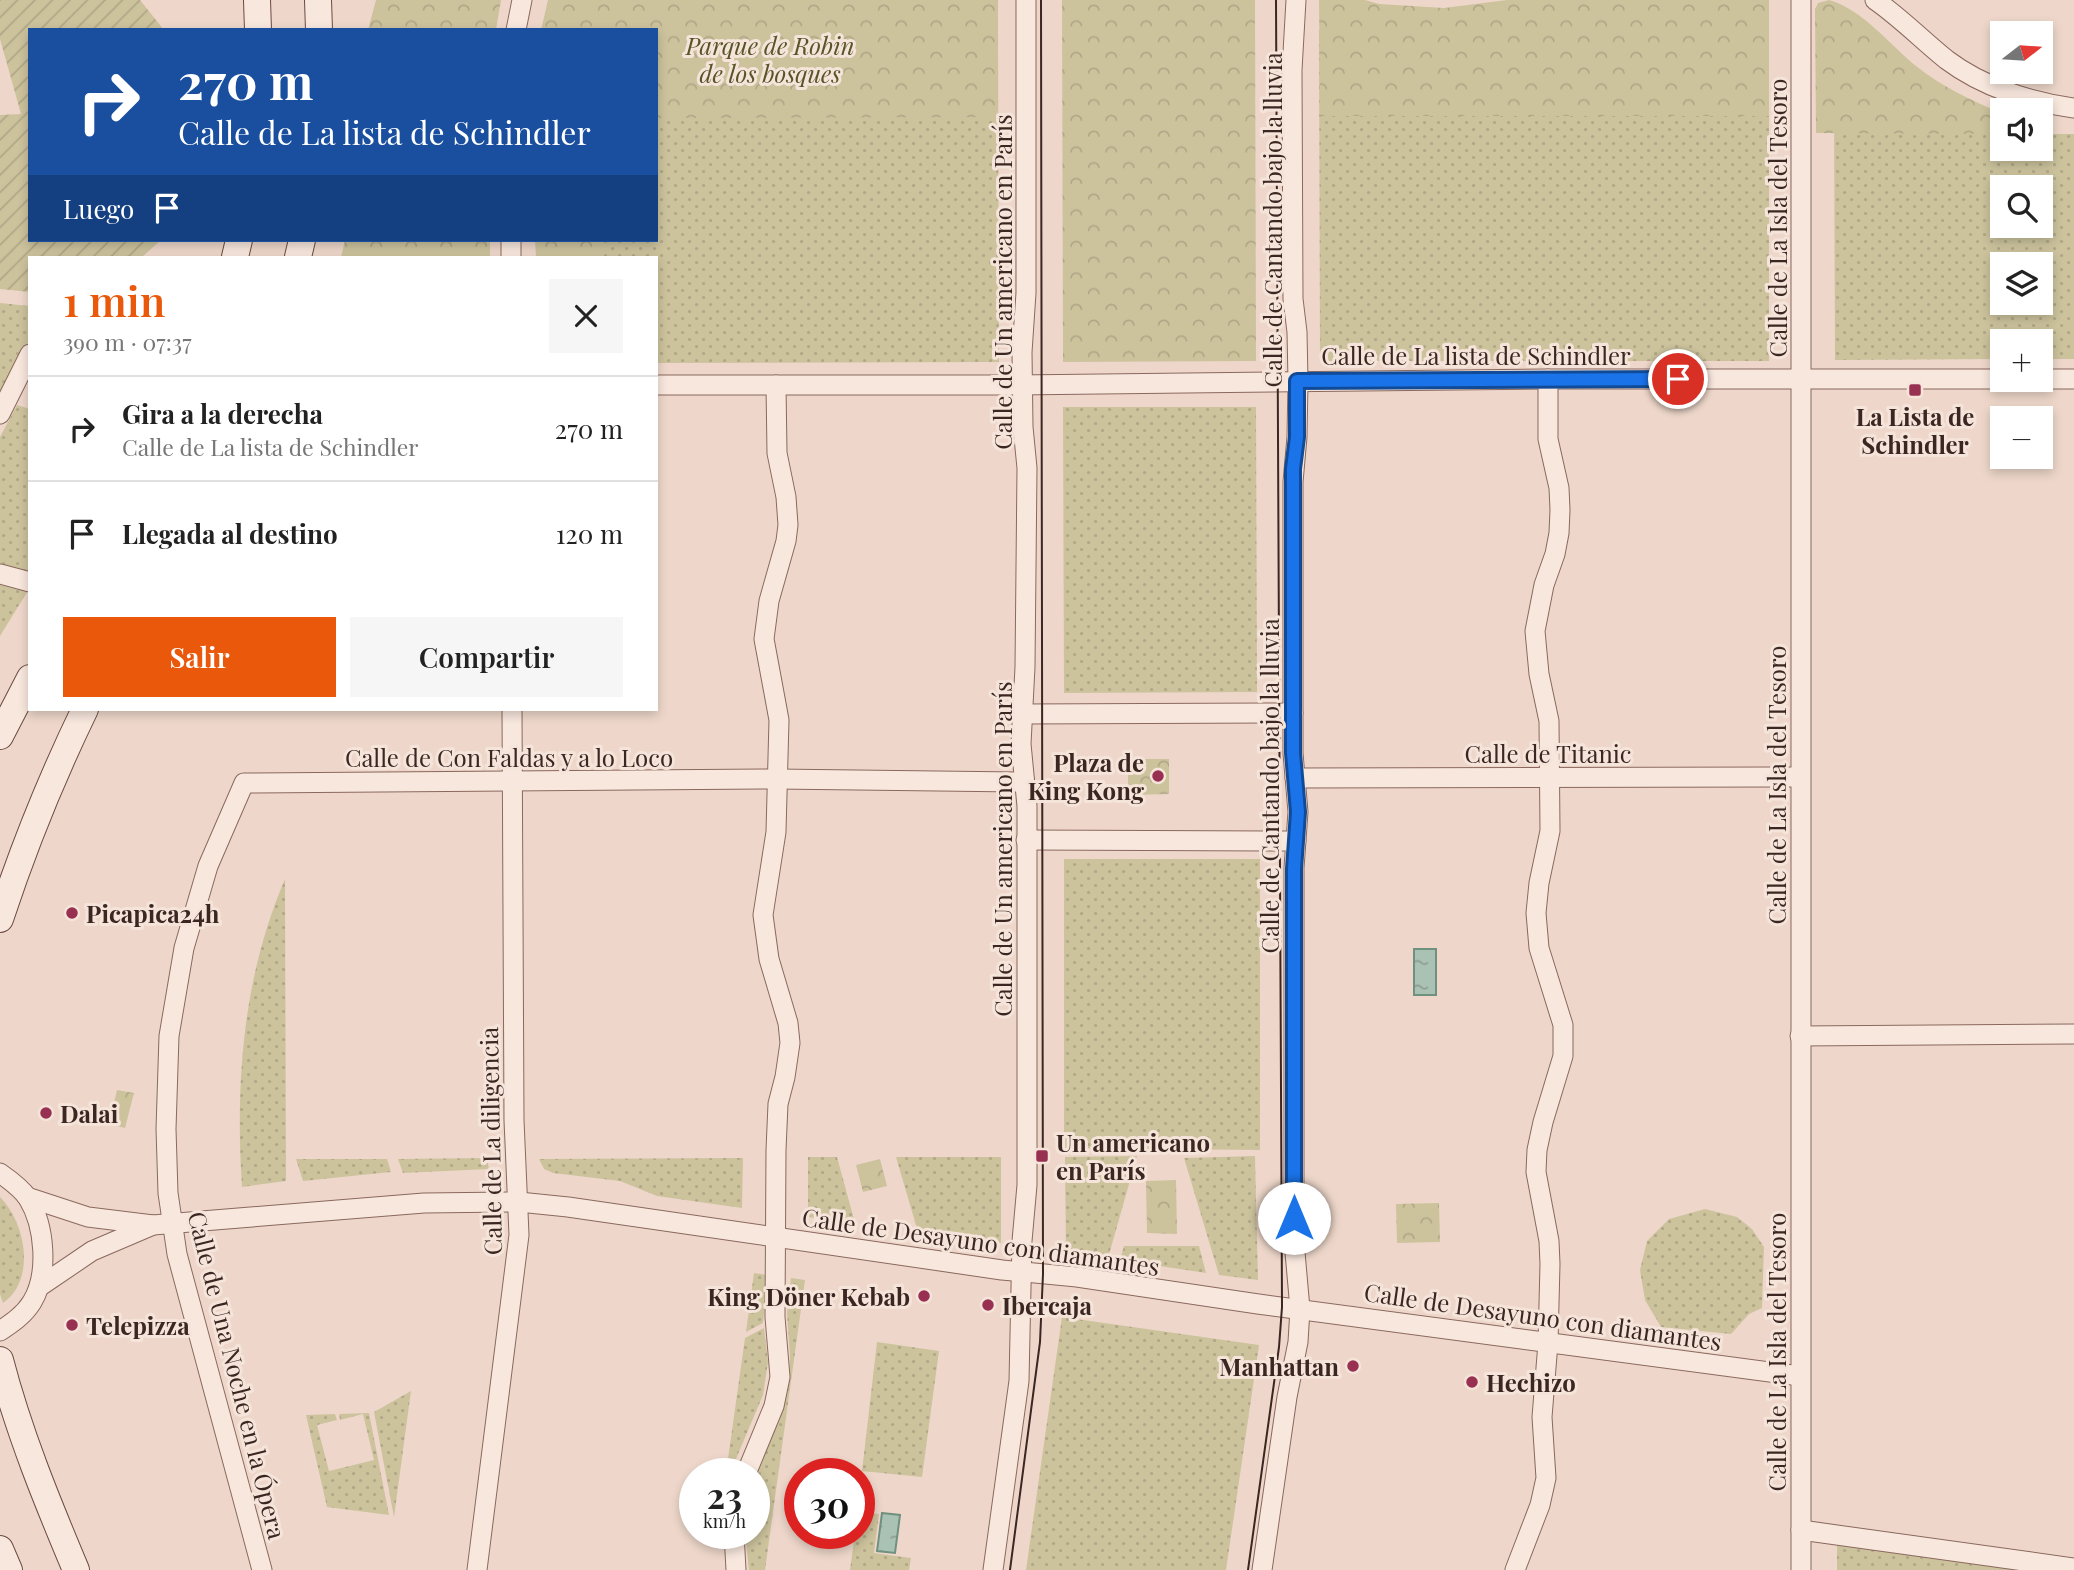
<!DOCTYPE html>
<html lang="es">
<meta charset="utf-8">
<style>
:root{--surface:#fff;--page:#f6f6f6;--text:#222;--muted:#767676;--line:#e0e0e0;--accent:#ea580c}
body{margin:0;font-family:"Playfair Display",serif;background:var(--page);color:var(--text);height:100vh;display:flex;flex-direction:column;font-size:26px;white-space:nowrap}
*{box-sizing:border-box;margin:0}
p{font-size:23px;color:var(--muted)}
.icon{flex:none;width:38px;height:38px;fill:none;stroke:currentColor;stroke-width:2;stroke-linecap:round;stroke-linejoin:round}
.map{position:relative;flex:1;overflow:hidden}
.panel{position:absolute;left:28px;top:256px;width:630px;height:455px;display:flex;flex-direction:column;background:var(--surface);border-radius:0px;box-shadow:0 4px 10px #0003}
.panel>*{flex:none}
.banner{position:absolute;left:28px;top:28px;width:630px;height:214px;border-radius:0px;box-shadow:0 4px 10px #0003;background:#1a4fa0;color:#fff;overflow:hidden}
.needle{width:46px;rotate:73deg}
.buttons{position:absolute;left:1990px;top:21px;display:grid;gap:14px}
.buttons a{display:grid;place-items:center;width:63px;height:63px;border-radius:0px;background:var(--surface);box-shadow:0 4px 10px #0003;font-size:35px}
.speed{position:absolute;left:679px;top:1458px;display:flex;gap:14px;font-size:35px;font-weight:700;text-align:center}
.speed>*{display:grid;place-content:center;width:91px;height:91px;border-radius:50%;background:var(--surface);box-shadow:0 4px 10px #0003;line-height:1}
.speed small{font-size:18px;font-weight:400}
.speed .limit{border:10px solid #d22;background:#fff;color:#111}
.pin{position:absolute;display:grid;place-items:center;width:60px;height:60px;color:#fff;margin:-30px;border:4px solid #fff;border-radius:50%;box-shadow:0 2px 7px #0007}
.me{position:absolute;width:77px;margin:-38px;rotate:0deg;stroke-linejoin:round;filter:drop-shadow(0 0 5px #0008)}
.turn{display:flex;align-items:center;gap:24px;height:147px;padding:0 35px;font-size:32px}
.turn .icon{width:91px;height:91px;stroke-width:2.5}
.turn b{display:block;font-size:49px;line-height:60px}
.then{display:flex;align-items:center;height:66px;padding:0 35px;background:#0003;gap:14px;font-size:26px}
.round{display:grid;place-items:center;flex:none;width:74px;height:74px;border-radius:0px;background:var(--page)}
.headline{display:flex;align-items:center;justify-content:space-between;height:119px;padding:0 35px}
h1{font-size:42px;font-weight:600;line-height:52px;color:var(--accent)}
.cta{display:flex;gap:14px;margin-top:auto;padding:14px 35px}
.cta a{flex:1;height:80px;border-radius:0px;background:var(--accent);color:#fff;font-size:28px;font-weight:600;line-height:80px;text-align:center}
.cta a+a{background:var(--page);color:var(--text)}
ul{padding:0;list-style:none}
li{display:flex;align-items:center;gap:21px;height:105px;padding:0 35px;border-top:2px solid var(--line)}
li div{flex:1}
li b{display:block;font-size:26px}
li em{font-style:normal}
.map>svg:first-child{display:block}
.grass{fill:url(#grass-dots);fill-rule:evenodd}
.forest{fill:url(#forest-crowns)}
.garden{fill:url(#garden-furrows)}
.water{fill:url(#water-ripples);stroke:#70917f;stroke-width:2}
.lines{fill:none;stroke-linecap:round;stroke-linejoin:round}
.street-casing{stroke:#8a685e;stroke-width:21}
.secondary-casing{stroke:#6c4941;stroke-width:28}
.street{stroke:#f8e7dd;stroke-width:19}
.secondary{stroke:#f8e7dd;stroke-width:26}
.tram{stroke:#3b2621;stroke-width:2}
.route-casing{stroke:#114b97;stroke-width:18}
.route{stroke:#1a73e8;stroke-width:12}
.poi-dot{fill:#983051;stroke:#f5e4d9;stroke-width:2.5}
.labels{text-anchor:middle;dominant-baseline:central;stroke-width:6;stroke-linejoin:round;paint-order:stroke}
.park-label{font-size:24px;font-style:italic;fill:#575428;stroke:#f5e4d9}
.street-label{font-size:24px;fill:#3b2621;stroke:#f5e4d9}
.poi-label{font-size:24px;font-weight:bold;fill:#3b2621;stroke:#f5e4d9;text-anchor:start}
</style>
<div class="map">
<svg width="2074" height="1570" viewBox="0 0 2074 1570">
<defs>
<pattern id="grass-dots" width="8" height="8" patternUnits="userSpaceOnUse" patternTransform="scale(1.75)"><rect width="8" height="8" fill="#ccc39d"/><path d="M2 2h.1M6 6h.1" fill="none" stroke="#b0a787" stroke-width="1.8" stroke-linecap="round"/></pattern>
<pattern id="forest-crowns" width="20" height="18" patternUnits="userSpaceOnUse" patternTransform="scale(1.75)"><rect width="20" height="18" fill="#ccc39d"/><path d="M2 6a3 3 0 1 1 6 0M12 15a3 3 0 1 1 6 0" fill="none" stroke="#b0a787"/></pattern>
<pattern id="garden-furrows" width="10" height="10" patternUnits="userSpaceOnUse" patternTransform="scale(1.75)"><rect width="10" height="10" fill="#ccc39d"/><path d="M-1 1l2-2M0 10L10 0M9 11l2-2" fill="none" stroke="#b0a787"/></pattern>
<pattern id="water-ripples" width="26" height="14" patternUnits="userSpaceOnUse" patternTransform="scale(1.75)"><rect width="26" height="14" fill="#aac2b3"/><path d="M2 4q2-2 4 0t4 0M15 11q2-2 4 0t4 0" fill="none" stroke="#8c9d91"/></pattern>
</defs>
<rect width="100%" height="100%" fill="#eed7ca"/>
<g class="grass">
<path d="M 1769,16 L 1769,361 L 1320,361 L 1319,31 L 1554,73 Z"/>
<path d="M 998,28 L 999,362 L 656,363 L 656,257 L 571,257 L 571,240 L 656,240 L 656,118 L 668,118 Z"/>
<path d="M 1926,87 L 1997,134 L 2002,134 L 2002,149 L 2040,149 L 2041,134 L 2074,134 L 2074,359 L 2041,359 L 2040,341 L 2002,341 L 2002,359 L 1835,360 L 1834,96 ZM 2002,187 L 2040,187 L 2040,226 L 2002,226 ZM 2002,264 L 2040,264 L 2040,303 L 2002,303 Z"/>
<path d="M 0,303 L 30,306 L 30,339 L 3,395 L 0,394 Z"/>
<path d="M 17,405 L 30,409 L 30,572 L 0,564 L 0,437 Z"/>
<path d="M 1063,407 L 1256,407 L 1257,692 L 1064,693 Z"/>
<path d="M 0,581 L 29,589 L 0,636 Z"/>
<path d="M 1064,859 L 1260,859 L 1260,1150 L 1064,1148 Z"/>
<path d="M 285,879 L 286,1181 L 242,1187 C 235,1083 243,976 285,879 Z"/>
<path d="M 1137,1156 L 1108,1258 L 1066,1253 L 1065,1157 Z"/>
<path d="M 1255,1156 L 1258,1280 L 1219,1275 L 1184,1158 Z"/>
<path d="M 808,1157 L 837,1157 L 855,1223 L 808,1217 Z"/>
<path d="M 896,1157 L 1001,1157 L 1001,1243 L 918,1232 Z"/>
<path d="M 487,1158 L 489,1169 L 403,1173 L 398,1159 Z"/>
<path d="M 743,1158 L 742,1208 L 657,1196 L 620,1181 L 553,1173 L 544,1169 L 539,1159 Z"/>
<path d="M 296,1159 L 387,1159 L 391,1172 L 303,1181 Z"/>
<path d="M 0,1197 C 25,1222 37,1279 3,1303 L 0,1294 Z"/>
<path d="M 1705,1209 L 1737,1217 L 1752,1229 L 1764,1247 L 1762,1308 L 1749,1314 L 1731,1334 L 1661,1327 L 1645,1300 L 1640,1270 L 1647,1241 L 1669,1219 Z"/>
<path d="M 1124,1246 L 1199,1246 L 1206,1273 L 1120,1260 Z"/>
<path d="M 754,1273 L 768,1275 L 763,1323 L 746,1332 Z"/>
<path d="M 791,1278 L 805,1280 L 765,1570 L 749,1570 L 745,1533 L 754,1533 L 754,1473 L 780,1419 L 788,1390 L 790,1357 L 787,1313 Z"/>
<path d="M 1062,1317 L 1259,1345 L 1226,1570 L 1026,1570 Z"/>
<path d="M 764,1328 L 768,1362 L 763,1395 L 730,1473 L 726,1473 L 745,1338 Z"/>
<path d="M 877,1342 L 939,1351 L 922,1477 L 862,1471 Z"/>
<path d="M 411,1391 L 394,1517 L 374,1412 Z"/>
<path d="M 369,1413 L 389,1515 L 327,1507 L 306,1415 L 335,1414 L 337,1420 L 317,1425 L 329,1471 L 374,1460 L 363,1414 L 340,1420 L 339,1414 Z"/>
<path d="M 859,1512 L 879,1514 L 874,1553 L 911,1558 L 909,1570 L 850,1570 L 855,1533 L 859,1533 Z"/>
<path d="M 1837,1542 L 2036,1570 L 1837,1570 Z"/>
</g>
<g class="forest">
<path d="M 376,0 L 501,0 L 496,30 L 368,30 Z"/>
<path d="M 548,0 L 998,0 L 998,117 L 656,118 L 656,30 L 541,30 Z"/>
<path d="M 1062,0 L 1255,0 L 1256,361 L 1063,362 Z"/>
<path d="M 1319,0 L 1365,0 L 1379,4 L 1444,8 L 1507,0 L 1769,0 L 1769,116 L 1320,116 Z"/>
<path d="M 1829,0 C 1862,9 1890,45 1916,66 C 1942,87 1972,100 2002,114 L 2002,134 L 1816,133 L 1815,9 L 1818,3 Z"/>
<path d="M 345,240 L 490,240 L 490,257 L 341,257 Z"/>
<path d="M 535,240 L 601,240 L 601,257 L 536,257 Z"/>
<path d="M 1128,759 L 1169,759 L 1169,794 L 1128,795 Z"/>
<path d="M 117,1090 L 134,1093 L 125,1128 L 109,1124 Z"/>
<path d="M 880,1159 L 887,1186 L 863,1192 L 856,1165 Z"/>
<path d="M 1176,1180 L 1177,1234 L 1147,1233 L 1146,1181 Z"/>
<path d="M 1439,1203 L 1440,1242 L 1397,1243 L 1396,1204 Z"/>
</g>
<path class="garden" d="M 0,0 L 140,0 L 164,30 L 30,30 L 30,240 L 161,240 L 142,257 L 30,257 L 30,292 L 0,289 L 0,115 L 21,114 L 0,39 Z"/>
<g class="water">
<rect x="1414" y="949" width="22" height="46"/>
<path d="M 882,1513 L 900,1515 L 895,1553 L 877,1551 Z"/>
</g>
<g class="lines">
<defs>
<g id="street">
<path d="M 1875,0 C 1901,18 1922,40 1947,60 C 1983,87 2030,102 2074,108"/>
<path d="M 516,30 L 522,0"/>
<path d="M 511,240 L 511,257"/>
<path d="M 2040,379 L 2074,379"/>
<path d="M 656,385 L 1006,385 L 1548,379 L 2002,379"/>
<path d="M 0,414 L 30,354"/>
<path d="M 0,574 L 30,582"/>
<path d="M 1022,714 L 1293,713"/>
<path d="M 1295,778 L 1800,777"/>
<path d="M 1026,840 L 1296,841"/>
<path d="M 1800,1036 L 2074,1034"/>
<path d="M 0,1173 C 10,1180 21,1188 28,1198 C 45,1226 49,1274 32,1302 C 24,1315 12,1323 0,1331"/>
<path d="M 27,1197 L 88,1217 L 153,1225 L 424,1203 L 519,1202 L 568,1207 L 1002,1270 L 1077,1277 L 1258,1304 L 1800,1376"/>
<path d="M 39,1287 L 92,1251 L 153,1225"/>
<path d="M 746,1474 L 774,1406 L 780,1377 L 775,1317 L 776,1150 L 778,1104 L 785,1077 L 790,1043 L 788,1023 L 769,959 L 763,915 L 776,832 L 779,720 L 764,639 L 769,601 L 786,541 L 788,525 L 786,497 L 777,453 L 776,385"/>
<path d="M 1801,1530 L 2074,1568"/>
<path d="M 734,1533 L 736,1570"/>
<path d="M 262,1570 L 177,1254 L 168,1193 L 166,1129 L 169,1036 L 184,948 L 208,866 L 244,783 L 776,779 L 1025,782"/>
<path d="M 477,1570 L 519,1235 L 514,1120 L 512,709"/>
<path d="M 993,1570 L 1019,1381 L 1022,1241 L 1027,1185 L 1027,806 L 1021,744 L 1025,667 L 1027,468 L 1023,427 L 1022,352 L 1026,293 L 1026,0"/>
<path d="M 1262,1570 L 1287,1397 L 1298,1342 L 1300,1309 L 1294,1241 L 1294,868 L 1298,812 L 1293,753 L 1293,482 L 1297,437 L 1298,381 L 1297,332 L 1293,299 L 1292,70 L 1296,0"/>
<path d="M 1515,1570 L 1540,1505 L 1546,1478 L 1542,1417 L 1548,1343 L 1550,1264 L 1549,1241 L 1536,1172 L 1537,1150 L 1543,1122 L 1563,1056 L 1563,1025 L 1539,948 L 1536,913 L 1539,883 L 1550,831 L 1549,721 L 1539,674 L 1535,631 L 1544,585 L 1555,554 L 1559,533 L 1560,510 L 1559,488 L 1548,439 L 1548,379"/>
<path d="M 1801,1570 L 1801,0"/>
</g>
<g id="secondary">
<path d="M 257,0 L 258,30"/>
<path d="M 318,0 L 319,30"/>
<path d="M 235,257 L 239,240"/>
<path d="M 298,257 L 302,240"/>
<path d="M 0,736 L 30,678"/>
<path d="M 0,919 C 24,846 52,777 85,709"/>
<path d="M 0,1360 C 19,1433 47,1501 76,1570"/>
<path d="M 0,1549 L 9,1570"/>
</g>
</defs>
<use href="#street" class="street-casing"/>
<use href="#secondary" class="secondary-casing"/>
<use href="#street" class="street"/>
<use href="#secondary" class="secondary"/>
<g class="tram">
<path d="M 1010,1570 L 1040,1342 L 1043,1274 L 1041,0"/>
<path d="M 1248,1570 L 1279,1347 L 1282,1307 L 1276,0"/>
</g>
</g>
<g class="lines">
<defs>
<path id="route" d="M 1294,1218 L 1294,869 L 1298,812 L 1293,753 L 1293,469 L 1297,437 L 1297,381 L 1678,379"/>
</defs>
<use href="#route" class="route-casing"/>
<use href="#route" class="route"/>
</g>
<g class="poi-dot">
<rect x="1908" y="383" width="14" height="14" rx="3.5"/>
<circle cx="1158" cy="776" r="7"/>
<circle cx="72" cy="913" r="7"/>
<circle cx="46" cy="1113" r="7"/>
<rect x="1035" y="1149" width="14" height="14" rx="3.5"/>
<circle cx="924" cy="1296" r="7"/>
<circle cx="988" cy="1305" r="7"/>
<circle cx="72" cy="1325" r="7"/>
<circle cx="1353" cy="1366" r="7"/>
<circle cx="1472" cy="1382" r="7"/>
</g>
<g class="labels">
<g class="park-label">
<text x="770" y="45">Parque de Robin<tspan x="770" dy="28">de los bosques</tspan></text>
</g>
<g class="street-label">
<text transform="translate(1777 218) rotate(-90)">Calle de La Isla del Tesoro</text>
<text transform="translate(1272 220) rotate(-90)">Calle de Cantando bajo la lluvia</text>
<text transform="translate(1002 282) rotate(-90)">Calle de Un americano en París</text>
<text x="1476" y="355">Calle de La lista de Schindler</text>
<text x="1548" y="753">Calle de Titanic</text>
<text x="509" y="757">Calle de Con Faldas y a lo Loco</text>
<text transform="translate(1776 785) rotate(-90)">Calle de La Isla del Tesoro</text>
<text transform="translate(1269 786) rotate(-90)">Calle de Cantando bajo la lluvia</text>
<text transform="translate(1002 849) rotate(-90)">Calle de Un americano en París</text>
<text transform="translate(490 1141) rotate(-91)">Calle de La diligencia</text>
<text transform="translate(981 1241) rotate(8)">Calle de Desayuno con diamantes</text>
<text transform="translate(1543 1316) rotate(8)">Calle de Desayuno con diamantes</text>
<text transform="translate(1776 1352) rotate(-90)">Calle de La Isla del Tesoro</text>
<text transform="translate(238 1375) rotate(76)">Calle de Una Noche en la Ópera</text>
</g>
<g class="poi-label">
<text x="1915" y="416" text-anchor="middle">La Lista de<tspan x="1915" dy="28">Schindler</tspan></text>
<text x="1144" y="762" text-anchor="end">Plaza de<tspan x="1144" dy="28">King Kong</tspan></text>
<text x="86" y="913">Picapica24h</text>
<text x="60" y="1113">Dalai</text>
<text x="1056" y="1142">Un americano<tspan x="1056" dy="28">en París</tspan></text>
<text x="910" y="1296" text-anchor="end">King Döner Kebab</text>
<text x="1002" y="1305">Ibercaja</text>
<text x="86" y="1325">Telepizza</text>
<text x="1339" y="1366" text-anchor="end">Manhattan</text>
<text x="1486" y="1382">Hechizo</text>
</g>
</g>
</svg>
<div class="buttons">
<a><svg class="needle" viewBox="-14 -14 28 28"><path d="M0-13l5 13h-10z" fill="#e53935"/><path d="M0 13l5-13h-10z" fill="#767676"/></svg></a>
<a><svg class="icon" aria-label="sound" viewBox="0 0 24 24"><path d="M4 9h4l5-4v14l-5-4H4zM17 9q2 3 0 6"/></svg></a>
<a><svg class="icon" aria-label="search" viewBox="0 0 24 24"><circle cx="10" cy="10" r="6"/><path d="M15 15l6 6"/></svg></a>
<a><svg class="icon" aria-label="layers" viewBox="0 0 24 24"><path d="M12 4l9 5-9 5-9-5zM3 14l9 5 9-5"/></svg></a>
<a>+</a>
<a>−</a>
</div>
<div class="speed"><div>23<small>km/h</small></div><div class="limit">30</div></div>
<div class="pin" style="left:1678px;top:379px;background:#d93025"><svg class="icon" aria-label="arrive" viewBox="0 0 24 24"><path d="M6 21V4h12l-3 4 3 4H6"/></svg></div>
<svg class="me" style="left:1294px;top:1218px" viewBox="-20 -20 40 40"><circle r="19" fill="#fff"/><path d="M0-13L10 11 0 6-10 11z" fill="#1a73e8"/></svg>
<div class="banner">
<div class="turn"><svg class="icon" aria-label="right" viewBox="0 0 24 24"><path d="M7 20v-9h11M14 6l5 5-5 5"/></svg><div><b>270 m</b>Calle de La lista de Schindler</div></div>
<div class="then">Luego<svg class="icon" aria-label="arrive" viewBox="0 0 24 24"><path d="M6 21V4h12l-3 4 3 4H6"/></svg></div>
</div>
<section class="panel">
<div class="headline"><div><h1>1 min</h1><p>390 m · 07:37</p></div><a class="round"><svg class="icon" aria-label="close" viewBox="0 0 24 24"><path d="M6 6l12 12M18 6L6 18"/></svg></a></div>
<ul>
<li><svg class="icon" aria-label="right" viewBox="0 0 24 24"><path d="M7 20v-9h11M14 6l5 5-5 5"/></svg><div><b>Gira a la derecha</b><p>Calle de La lista de Schindler</p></div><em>270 m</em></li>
<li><svg class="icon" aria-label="arrive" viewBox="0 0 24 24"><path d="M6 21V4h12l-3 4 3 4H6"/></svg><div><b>Llegada al destino</b></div><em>120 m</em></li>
</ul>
<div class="cta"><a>Salir</a><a>Compartir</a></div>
</section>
</div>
